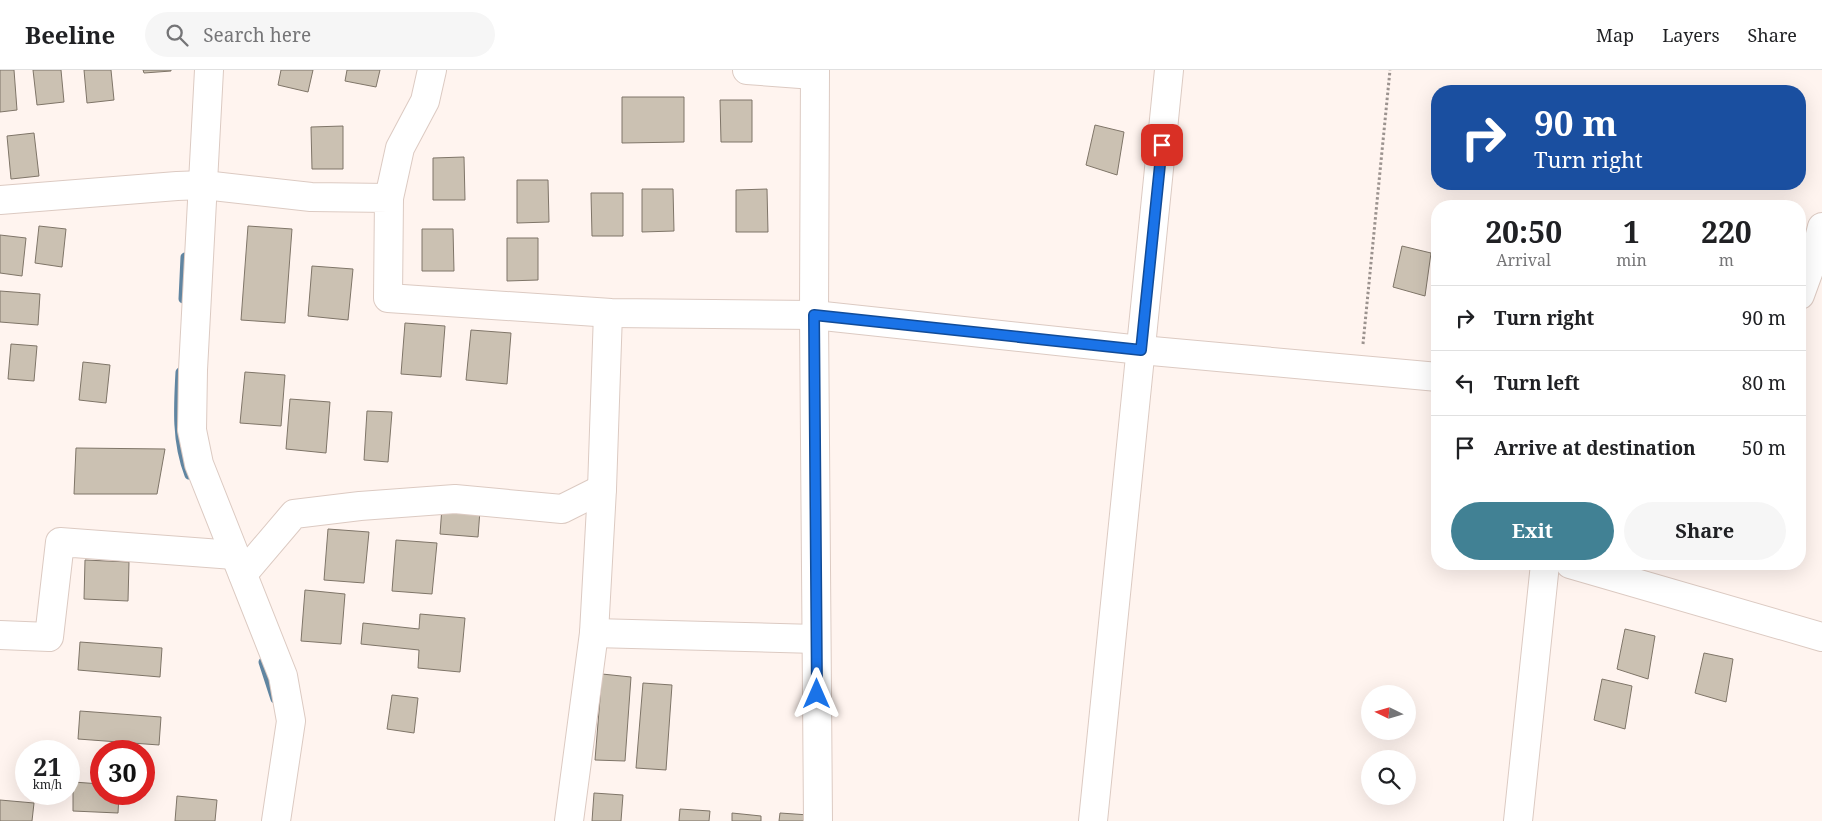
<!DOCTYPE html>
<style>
:root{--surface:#fff;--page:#f6f6f6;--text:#202124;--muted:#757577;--line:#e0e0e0;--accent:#418194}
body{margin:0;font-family:"Noto Serif",serif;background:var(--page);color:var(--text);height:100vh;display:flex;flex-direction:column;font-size:19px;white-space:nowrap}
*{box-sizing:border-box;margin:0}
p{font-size:16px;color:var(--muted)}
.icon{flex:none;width:28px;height:28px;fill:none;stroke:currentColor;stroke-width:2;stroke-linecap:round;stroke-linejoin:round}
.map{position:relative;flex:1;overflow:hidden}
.sheet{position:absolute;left:1431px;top:130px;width:375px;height:370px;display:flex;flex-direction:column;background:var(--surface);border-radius:20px;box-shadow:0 5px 20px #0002}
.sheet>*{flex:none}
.guide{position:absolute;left:1431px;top:15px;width:375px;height:105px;border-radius:20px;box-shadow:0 5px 20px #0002;background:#1a4fa0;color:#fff;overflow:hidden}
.needle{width:32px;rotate:275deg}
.tools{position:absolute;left:1361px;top:615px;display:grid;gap:10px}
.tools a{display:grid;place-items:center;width:55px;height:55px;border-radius:50%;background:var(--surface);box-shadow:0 5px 20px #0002;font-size:25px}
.speed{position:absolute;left:15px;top:670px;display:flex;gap:10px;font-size:25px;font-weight:700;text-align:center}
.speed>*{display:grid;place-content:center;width:65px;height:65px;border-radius:50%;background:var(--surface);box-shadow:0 5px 20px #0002;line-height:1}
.speed small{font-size:12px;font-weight:400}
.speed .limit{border:8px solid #d22;background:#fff;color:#111}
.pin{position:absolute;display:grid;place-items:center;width:42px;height:42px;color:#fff;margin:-21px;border-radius:10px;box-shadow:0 2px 8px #0006}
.me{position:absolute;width:55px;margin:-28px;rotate:0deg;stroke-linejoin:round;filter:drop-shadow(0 0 4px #0008)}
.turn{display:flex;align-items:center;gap:18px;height:105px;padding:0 20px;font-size:22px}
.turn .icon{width:65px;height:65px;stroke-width:2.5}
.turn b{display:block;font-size:35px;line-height:42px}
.eta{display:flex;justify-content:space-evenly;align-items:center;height:85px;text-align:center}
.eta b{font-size:30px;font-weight:700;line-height:35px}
.primary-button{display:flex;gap:10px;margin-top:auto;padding:10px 20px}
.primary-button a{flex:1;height:58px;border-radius:30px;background:var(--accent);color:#fff;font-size:20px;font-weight:700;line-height:58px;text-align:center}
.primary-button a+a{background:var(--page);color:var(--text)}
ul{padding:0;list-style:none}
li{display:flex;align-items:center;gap:15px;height:65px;padding:0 20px;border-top:1px solid var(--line)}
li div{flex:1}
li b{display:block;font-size:19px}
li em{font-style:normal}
header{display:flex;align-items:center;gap:30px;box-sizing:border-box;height:70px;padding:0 25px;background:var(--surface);border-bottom:1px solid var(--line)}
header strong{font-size:24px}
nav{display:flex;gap:28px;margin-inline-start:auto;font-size:18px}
.search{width:350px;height:45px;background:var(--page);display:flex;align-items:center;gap:12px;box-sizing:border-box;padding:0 18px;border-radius:28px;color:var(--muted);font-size:19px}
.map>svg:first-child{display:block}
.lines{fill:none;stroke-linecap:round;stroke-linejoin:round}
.stream{stroke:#6085a1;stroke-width:9}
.building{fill:#cbc1b2;stroke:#7f7568}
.street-casing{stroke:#dccac2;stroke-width:30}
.path{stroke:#9b928e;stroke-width:3;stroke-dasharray:2.5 2.5;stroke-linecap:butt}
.street{stroke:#fff;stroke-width:28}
.route-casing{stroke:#114b97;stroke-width:12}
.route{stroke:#1a73e8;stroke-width:9}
</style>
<header>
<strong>Beeline</strong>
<div class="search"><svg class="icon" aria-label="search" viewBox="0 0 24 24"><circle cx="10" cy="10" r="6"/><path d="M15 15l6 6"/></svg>Search here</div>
<nav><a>Map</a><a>Layers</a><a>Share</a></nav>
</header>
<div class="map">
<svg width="1822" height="751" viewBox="0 0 1822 751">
<rect width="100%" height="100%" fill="#fff4ef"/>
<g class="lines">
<g class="stream">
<path d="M 183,229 L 185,187"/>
<path d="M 180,302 C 178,337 176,372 189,405"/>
<path d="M 263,592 L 275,629"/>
</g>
</g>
<g class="building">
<path d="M 0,0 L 14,0 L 17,40 L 0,42 Z"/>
<path d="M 33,0 L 61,0 L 64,32 L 37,35 Z"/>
<path d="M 84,0 L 111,0 L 114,30 L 87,33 Z"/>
<path d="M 143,0 L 171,0 L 171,1 L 144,3 Z"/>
<path d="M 281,0 L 313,0 L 308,22 L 278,15 Z"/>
<path d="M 347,0 L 380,0 L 376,17 L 345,11 Z"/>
<path d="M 622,27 L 684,27 L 684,72 L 622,73 Z"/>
<path d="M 720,30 L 752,30 L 752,72 L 721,72 Z"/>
<path d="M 1095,55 L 1124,62 L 1117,105 L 1086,95 Z"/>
<path d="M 343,56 L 343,99 L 312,99 L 311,57 Z"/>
<path d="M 34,63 L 39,106 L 11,109 L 7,66 Z"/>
<path d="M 464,87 L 465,130 L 433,130 L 433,88 Z"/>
<path d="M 517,110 L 548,110 L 549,152 L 517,153 Z"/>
<path d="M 642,119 L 673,119 L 674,161 L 642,162 Z"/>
<path d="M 767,119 L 768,162 L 736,162 L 736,120 Z"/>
<path d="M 591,123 L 623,123 L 623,166 L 592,166 Z"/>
<path d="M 39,156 L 66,159 L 62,197 L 35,193 Z"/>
<path d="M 248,156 L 292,159 L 285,253 L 241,250 Z"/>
<path d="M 422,159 L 453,159 L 454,201 L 422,201 Z"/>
<path d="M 0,165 L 26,168 L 22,206 L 0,203 Z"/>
<path d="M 507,168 L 538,168 L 538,210 L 507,211 Z"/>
<path d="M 1402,176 L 1431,183 L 1425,226 L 1393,217 Z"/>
<path d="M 312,196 L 353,199 L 348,250 L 308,246 Z"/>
<path d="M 0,221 L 40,224 L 38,255 L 0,252 Z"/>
<path d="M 405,253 L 445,256 L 441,307 L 401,304 Z"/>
<path d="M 471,260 L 511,263 L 507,314 L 466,310 Z"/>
<path d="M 11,274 L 37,276 L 34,311 L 8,309 Z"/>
<path d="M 83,292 L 110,295 L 106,333 L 79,330 Z"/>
<path d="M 245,302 L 285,305 L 281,356 L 240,353 Z"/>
<path d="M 290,329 L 330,332 L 326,383 L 286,379 Z"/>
<path d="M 367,341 L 392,342 L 388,392 L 364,390 Z"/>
<path d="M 76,378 L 165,379 L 157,424 L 74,424 Z"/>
<path d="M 442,437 L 480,440 L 478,467 L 440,464 Z"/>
<path d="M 328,459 L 369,462 L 364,513 L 324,510 Z"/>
<path d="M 396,470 L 437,473 L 432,524 L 392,521 Z"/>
<path d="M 85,490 L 129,492 L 128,531 L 84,529 Z"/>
<path d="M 305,520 L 345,524 L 341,574 L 301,571 Z"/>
<path d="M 420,544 L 465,548 L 460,602 L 418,598 L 419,580 L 361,574 L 363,553 L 419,559 Z"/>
<path d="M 1625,559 L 1655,566 L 1648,609 L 1617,599 Z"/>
<path d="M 80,572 L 162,578 L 160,607 L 78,600 Z"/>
<path d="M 1704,583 L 1733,589 L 1726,632 L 1695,623 Z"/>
<path d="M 602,604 L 631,607 L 625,691 L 595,690 Z"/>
<path d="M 1602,609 L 1632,616 L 1625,659 L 1594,650 Z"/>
<path d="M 643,613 L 672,615 L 666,700 L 636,698 Z"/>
<path d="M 392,625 L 418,628 L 414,663 L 387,659 Z"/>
<path d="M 80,641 L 161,647 L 159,675 L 78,669 Z"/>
<path d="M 73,712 L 101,714 L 101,724 L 119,724 L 118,743 L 73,741 Z"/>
<path d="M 594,723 L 623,725 L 621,751 L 592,751 Z"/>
<path d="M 177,726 L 217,730 L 215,751 L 175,751 Z"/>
<path d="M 0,730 L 34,733 L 32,751 L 0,751 Z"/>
<path d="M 680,739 L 710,741 L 709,751 L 679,751 Z"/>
<path d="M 732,743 L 761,746 L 761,751 L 732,751 Z"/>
<path d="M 780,743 L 809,745 L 809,751 L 779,751 Z"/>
</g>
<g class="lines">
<defs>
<g id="street">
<path d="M 209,0 L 193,300 L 192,360 L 199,394 L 283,606 L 291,651 L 276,751"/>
<path d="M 747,0 L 814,5"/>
<path d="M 815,0 L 814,245 L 818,751"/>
<path d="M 389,128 L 400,78 L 425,31 L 432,0"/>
<path d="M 0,130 L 177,116 L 204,115 L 311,127 L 389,128 L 388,228 L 611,243 L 814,245 L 1141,280 L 1438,307"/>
<path d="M 1800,225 L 1816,181 L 1822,157"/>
<path d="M 1570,494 L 1822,567"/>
<path d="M 243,504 L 294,444 L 360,436 L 455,429 L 562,439 L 602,419"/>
<path d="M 594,563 L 816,569"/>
<path d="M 0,565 L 49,567 L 60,472 L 234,485"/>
<path d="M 569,751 L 594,563 L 602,419 L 608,243"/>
<path d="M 1093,751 L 1169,0"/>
<path d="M 1518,751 L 1545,494"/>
</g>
</defs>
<use href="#street" class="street-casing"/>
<path class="path" d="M 1363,274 L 1390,0"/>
<use href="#street" class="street"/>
</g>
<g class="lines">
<defs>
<path id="route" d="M 817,624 L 814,245 L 1141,280 L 1162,75"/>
</defs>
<use href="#route" class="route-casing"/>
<use href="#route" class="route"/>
</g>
</svg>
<div class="tools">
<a><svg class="needle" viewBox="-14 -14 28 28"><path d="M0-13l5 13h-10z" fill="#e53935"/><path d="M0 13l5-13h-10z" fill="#757577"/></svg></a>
<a><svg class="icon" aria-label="search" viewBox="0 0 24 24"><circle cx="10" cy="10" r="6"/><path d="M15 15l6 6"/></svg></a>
</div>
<div class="speed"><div>21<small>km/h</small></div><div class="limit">30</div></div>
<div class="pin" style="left:1162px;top:75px;background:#d93025"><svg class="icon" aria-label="arrive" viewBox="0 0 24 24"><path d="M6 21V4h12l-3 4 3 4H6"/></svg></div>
<svg class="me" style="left:817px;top:624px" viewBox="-20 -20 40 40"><path d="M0-17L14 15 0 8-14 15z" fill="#1a73e8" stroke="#fff" stroke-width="4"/></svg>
<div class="guide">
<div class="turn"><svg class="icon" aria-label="right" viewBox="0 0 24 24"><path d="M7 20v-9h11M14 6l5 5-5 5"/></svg><div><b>90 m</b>Turn right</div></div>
</div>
<section class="sheet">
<div class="eta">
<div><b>20:50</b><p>Arrival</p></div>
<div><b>1</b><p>min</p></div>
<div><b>220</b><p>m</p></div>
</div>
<ul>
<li><svg class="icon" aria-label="right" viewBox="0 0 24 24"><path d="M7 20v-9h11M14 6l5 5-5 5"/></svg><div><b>Turn right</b></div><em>90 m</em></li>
<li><svg class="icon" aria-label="left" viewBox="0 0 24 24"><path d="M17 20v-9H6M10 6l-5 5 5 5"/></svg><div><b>Turn left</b></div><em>80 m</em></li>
<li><svg class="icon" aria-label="arrive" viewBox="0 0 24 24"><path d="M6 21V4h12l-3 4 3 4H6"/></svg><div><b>Arrive at destination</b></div><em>50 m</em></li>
</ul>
<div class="primary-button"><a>Exit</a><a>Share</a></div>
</section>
</div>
